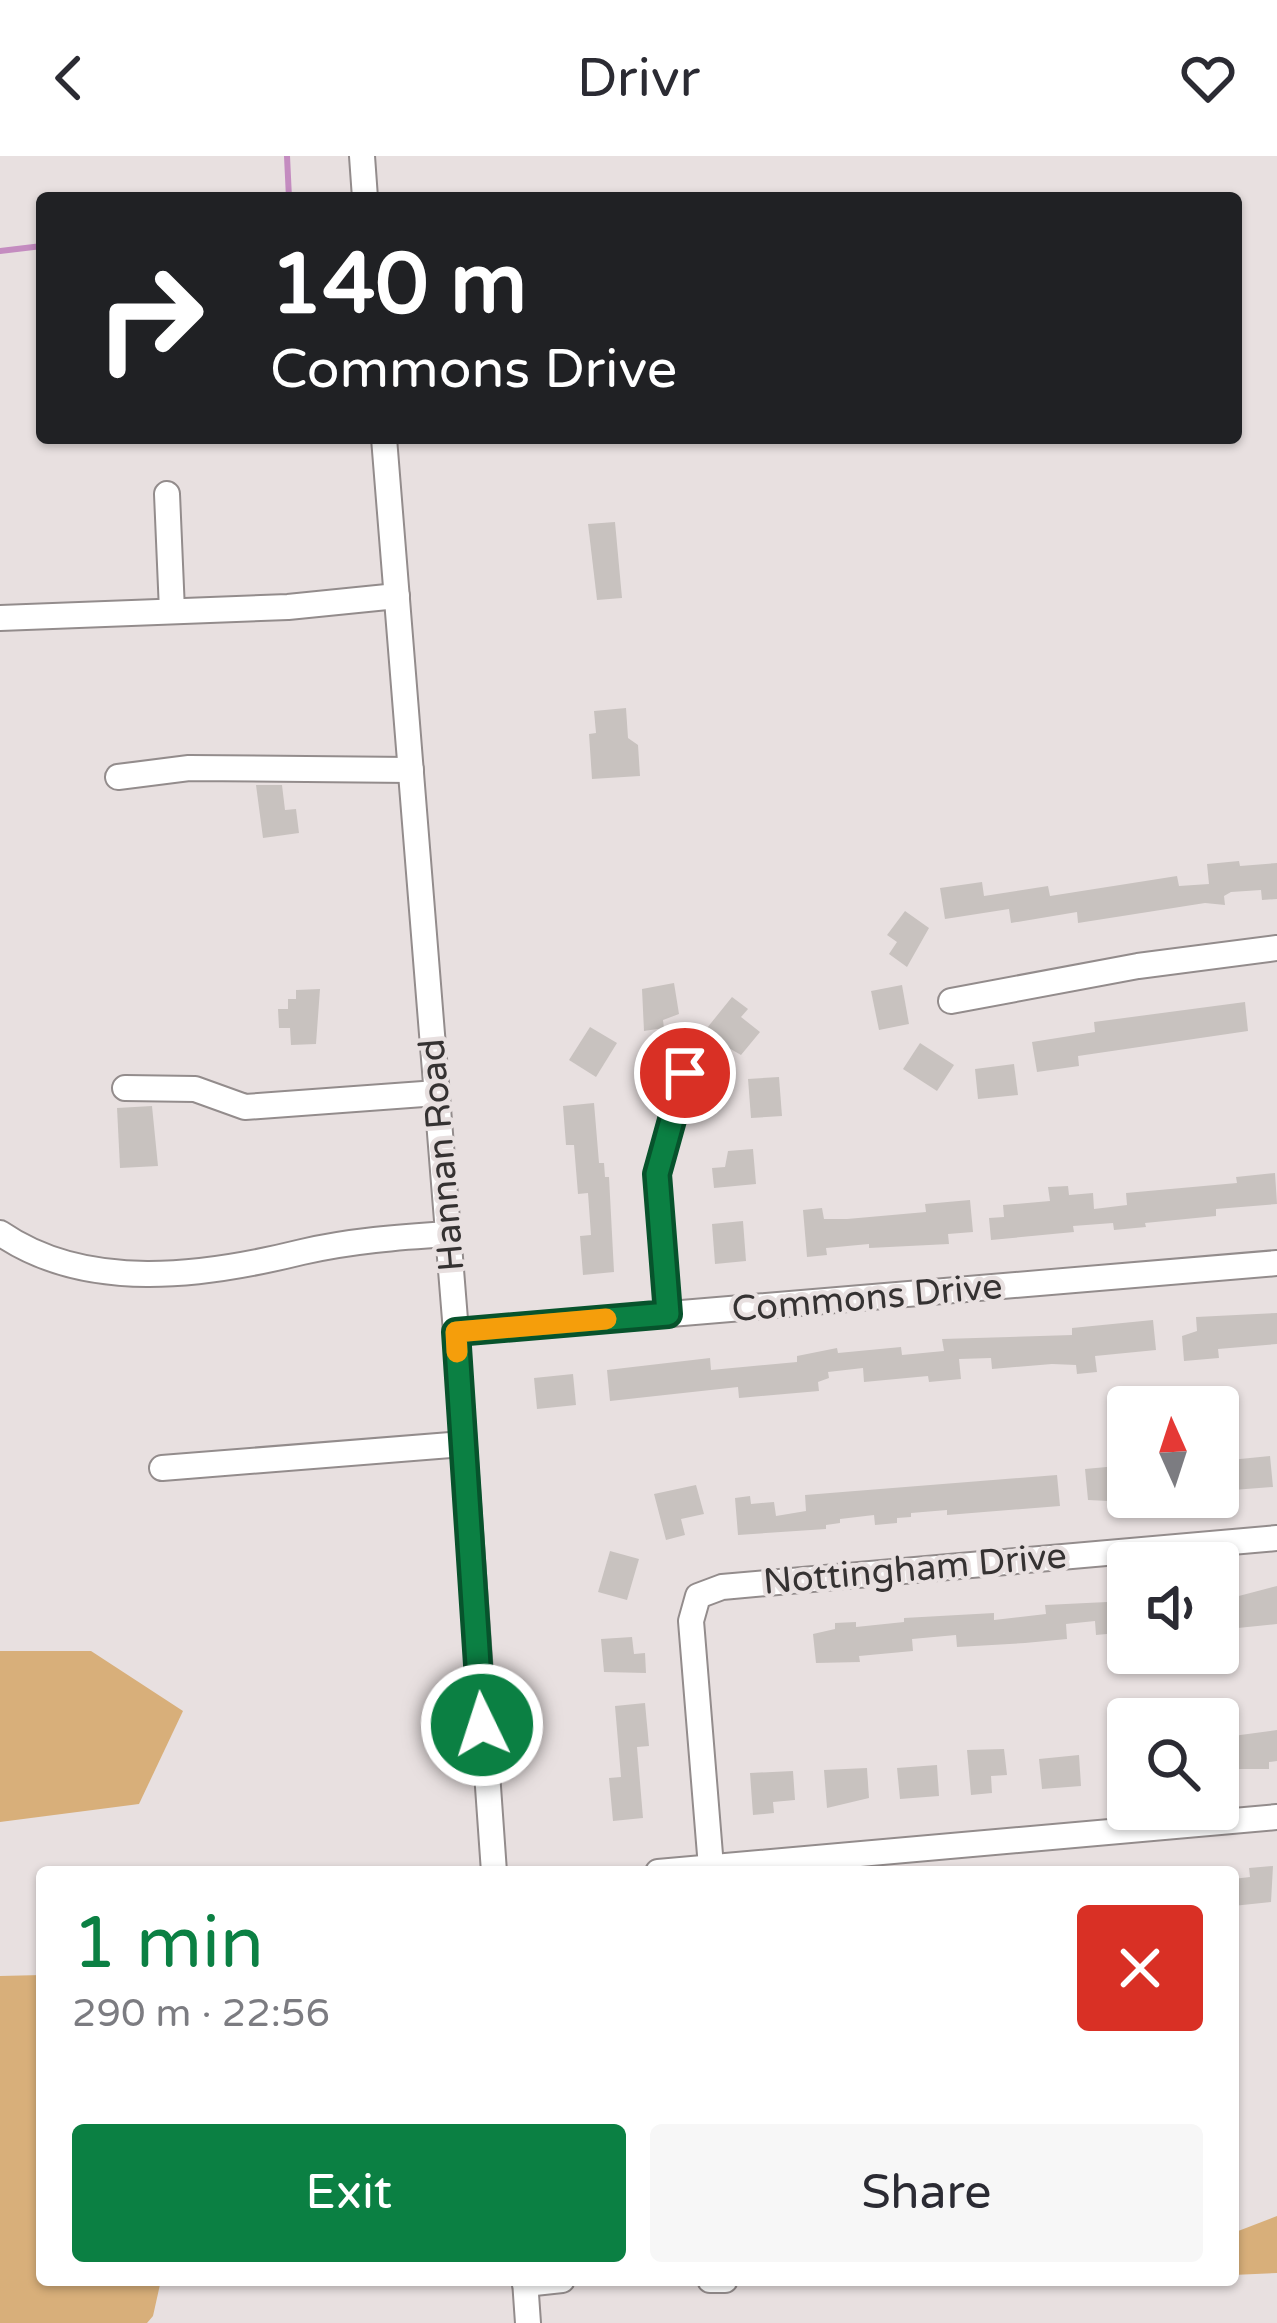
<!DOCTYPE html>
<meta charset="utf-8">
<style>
:root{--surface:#fff;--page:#f7f7f7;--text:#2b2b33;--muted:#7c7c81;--accent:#0b8043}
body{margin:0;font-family:"Varela Round",sans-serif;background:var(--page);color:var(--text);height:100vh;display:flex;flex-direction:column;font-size:45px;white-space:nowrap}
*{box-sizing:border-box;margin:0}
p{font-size:39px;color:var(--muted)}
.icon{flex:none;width:66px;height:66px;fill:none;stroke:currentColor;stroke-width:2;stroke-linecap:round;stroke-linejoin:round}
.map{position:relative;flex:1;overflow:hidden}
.sheet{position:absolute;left:36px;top:1710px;width:1203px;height:420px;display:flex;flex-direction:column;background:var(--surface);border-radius:12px;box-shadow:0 3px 9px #0004}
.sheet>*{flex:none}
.hud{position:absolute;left:36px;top:36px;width:1206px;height:252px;border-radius:12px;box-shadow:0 3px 9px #0004;background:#202124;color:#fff;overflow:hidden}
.needle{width:78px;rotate:357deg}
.fabs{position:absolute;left:1107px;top:1230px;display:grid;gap:24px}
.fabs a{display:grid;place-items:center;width:132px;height:132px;border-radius:12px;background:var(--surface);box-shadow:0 3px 9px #0004;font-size:60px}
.pin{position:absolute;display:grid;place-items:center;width:102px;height:102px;color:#fff;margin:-51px;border:6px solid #fff;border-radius:50%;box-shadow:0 3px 12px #0007}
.me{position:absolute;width:132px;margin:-66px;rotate:356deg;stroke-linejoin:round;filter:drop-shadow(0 0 9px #0008)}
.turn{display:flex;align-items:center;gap:42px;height:252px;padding:0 36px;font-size:54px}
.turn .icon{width:156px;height:156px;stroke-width:2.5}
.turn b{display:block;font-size:84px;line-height:102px}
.round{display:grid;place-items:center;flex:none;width:126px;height:126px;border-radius:12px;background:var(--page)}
.overview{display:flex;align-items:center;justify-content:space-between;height:204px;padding:0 36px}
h1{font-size:72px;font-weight:600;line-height:90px;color:var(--accent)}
.action{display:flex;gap:24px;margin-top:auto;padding:24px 36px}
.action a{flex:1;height:138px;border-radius:12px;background:var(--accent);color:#fff;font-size:48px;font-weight:600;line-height:138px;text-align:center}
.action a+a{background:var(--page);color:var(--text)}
header{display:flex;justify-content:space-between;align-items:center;height:156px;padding:0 36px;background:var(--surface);font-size:54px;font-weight:600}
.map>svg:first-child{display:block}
.green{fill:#d8af7a}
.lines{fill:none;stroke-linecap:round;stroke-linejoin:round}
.stream{stroke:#c48cc0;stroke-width:6}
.building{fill:#c8c2bf}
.minor-casing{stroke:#938c8c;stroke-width:28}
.minor{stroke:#fff;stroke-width:24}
.route-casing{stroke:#07532c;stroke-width:30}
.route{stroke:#0b8043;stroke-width:21}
.slow{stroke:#f59e0b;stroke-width:21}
.labels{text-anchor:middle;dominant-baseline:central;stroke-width:9;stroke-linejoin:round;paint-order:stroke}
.street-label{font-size:36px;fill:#353232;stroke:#e8e0e0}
</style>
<header><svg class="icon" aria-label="back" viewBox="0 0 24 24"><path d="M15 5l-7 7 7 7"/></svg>Drivr<svg class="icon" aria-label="heart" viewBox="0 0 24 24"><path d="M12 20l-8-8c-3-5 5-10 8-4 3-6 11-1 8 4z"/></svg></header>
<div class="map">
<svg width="1277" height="2167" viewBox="0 0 1277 2167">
<rect width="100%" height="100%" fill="#e8e0e0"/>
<g class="green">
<path d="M 0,1495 L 91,1495 L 183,1555 L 139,1648 L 0,1666 Z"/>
<path d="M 42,1819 L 42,2124 L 161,2124 L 153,2160 L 147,2167 L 0,2167 L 0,1820 Z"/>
<path d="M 1277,2060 L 1277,2117 L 1233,2119 L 1233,2077 Z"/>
</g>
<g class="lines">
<g class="stream">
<path d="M 287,0 L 289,42"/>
<path d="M 0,95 L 42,90"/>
</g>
</g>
<g class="building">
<path d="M 615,366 L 622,442 L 597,444 L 588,368 Z"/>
<path d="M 626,552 L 628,582 L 638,589 L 640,620 L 592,623 L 589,578 L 596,577 L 594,555 Z"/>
<path d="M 256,629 L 282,629 L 285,654 L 296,653 L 299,677 L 263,682 Z"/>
<path d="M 1239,705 L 1240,710 L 1277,707 L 1277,743 L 1262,744 L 1261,734 L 1231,736 L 1224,740 L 1225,749 L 1205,747 L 1078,767 L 1077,756 L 1011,767 L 1009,753 L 945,763 L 940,732 L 982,726 L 984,740 L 1048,730 L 1050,740 L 1177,720 L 1179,730 L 1209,728 L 1207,708 Z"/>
<path d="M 905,755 L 929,772 L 907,811 L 889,798 L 897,786 L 887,779 Z"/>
<path d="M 674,827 L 679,858 L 663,864 L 664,872 L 644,875 L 642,833 Z"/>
<path d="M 902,829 L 909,868 L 879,874 L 871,835 Z"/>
<path d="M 320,833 L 316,888 L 291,889 L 290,872 L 279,872 L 278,853 L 288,853 L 288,843 L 296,843 L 296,834 Z"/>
<path d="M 732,841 L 748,853 L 741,861 L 760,876 L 741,899 L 703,877 Z"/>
<path d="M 1245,846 L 1248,875 L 1078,900 L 1079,910 L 1037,916 L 1032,886 L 1095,876 L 1094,866 Z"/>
<path d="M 590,871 L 617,887 L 596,921 L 569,904 Z"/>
<path d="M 920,887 L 954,909 L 937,935 L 903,913 Z"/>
<path d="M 1014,908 L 1018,939 L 978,943 L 975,913 Z"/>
<path d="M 779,921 L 782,960 L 751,962 L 748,923 Z"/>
<path d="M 594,947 L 599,1007 L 604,1007 L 605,1021 L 609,1021 L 614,1116 L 583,1119 L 580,1080 L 591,1079 L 588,1037 L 578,1038 L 574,989 L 566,989 L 563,950 Z"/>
<path d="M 152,950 L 158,1010 L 120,1012 L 117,952 Z"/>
<path d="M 753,993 L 756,1028 L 714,1032 L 712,1012 L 725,1011 L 728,995 Z"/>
<path d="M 1275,1017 L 1277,1048 L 1216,1053 L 1216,1060 L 1145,1067 L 1146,1071 L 1114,1074 L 1113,1067 L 1073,1070 L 1074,1076 L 991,1084 L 989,1062 L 1004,1061 L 1003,1049 L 1050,1045 L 1048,1031 L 1068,1030 L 1069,1039 L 1093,1037 L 1094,1053 L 1127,1049 L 1126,1037 L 1237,1027 L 1236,1021 Z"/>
<path d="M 970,1044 L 973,1076 L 948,1078 L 949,1088 L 869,1092 L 869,1088 L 826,1092 L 827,1099 L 807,1101 L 803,1054 L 822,1052 L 824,1063 L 847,1063 L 926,1056 L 925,1048 Z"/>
<path d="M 743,1065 L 746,1105 L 715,1108 L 712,1068 Z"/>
<path d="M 1277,1157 L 1277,1188 L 1218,1193 L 1219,1202 L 1184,1205 L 1182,1180 L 1197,1175 L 1196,1161 Z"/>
<path d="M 1153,1164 L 1156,1194 L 1095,1200 L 1097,1216 L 1077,1218 L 1076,1209 L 1052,1208 L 992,1213 L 991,1202 L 959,1203 L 961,1223 L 929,1226 L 928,1220 L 864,1226 L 863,1212 L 828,1216 L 829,1222 L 818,1226 L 819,1235 L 739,1242 L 738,1231 L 610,1245 L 607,1214 L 710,1202 L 711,1214 L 797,1206 L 797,1200 L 837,1192 L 838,1197 L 901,1191 L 902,1199 L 944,1195 L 942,1183 L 1072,1179 L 1072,1172 Z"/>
<path d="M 573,1218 L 576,1249 L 537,1253 L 534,1222 Z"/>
<path d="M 1270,1300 L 1273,1331 L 1233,1334 L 1230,1304 Z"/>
<path d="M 1128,1309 L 1128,1346 L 1088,1344 L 1085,1313 Z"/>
<path d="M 1057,1319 L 1060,1350 L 947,1359 L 947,1354 L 911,1357 L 911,1361 L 897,1362 L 897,1367 L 875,1369 L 874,1359 L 840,1363 L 840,1367 L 826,1369 L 826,1373 L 738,1379 L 735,1342 L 750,1340 L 751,1348 L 774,1346 L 776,1360 L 806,1355 L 805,1339 Z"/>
<path d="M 696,1329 L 704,1358 L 681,1363 L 685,1379 L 666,1384 L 654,1338 Z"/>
<path d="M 610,1395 L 639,1403 L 627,1444 L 598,1436 Z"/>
<path d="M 1277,1430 L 1277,1468 L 1238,1472 L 1235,1441 Z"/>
<path d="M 1128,1445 L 1128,1476 L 1096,1479 L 1095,1465 L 1066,1468 L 1067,1483 L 1025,1487 L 957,1491 L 956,1479 L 912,1483 L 913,1495 L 859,1500 L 860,1506 L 816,1507 L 813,1478 L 835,1473 L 835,1467 L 856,1466 L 856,1471 L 904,1466 L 904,1462 L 994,1457 L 994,1464 L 1046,1458 L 1045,1449 Z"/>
<path d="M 632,1481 L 634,1498 L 645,1497 L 646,1517 L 604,1516 L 601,1483 Z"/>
<path d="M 645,1547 L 649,1590 L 637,1591 L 643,1662 L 613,1665 L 609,1622 L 621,1621 L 615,1550 Z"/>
<path d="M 1277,1574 L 1277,1605 L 1269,1606 L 1269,1613 L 1218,1613 L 1218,1582 Z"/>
<path d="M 1004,1593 L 1007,1619 L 991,1620 L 992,1637 L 971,1639 L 967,1594 Z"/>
<path d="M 1079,1599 L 1081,1630 L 1042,1633 L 1039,1603 Z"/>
<path d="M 937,1609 L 939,1640 L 900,1643 L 897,1612 Z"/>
<path d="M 867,1612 L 869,1642 L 827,1652 L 824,1614 Z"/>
<path d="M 793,1615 L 795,1644 L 773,1646 L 774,1657 L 753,1659 L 750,1617 Z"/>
<path d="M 1273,1710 L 1271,1746 L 1233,1750 L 1233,1723 L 1250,1721 L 1249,1712 Z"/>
</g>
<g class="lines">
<defs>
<g id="minor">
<path d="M 362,0 L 365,42"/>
<path d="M 384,282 L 456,1176 L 494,1716"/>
<path d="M 167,338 L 172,455"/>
<path d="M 0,462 L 288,451 L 397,440"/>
<path d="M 118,621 L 189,612 L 411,614"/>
<path d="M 951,845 L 1138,810 L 1277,792"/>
<path d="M 125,932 L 195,933 L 245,951 L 437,937"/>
<path d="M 0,1077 C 87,1137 205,1120 302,1096 C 349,1085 400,1081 448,1078"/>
<path d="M 668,1158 L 657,1018 L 684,917"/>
<path d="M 456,1176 L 1277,1107"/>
<path d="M 162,1312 L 463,1288"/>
<path d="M 711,1711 L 691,1465 L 698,1440 L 722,1431 L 1277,1382"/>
<path d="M 658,1716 L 1277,1661"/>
<path d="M 525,2124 L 528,2167"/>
<path d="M 710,2124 L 725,2124"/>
<path d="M 525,2128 L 562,2124"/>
</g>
</defs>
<use href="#minor" class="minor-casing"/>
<use href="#minor" class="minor"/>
</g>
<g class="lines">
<defs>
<path id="route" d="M 482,1569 L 456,1176 L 668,1158 L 657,1018 L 685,917"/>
</defs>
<use href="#route" class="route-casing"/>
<use href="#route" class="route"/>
<path class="slow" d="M 457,1196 L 456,1176 L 606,1163"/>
</g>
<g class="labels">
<g class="street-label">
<text transform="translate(442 999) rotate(-95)">Hannan Road</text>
<text transform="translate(867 1142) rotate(-5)">Commons Drive</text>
<text transform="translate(915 1413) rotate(-5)">Nottingham Drive</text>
</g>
</g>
</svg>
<div class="fabs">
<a><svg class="needle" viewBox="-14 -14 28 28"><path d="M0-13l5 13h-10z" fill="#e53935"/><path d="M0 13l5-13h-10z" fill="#7c7c81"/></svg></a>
<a><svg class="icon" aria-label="sound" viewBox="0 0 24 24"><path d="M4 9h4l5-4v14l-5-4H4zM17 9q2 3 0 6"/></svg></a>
<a><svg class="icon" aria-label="search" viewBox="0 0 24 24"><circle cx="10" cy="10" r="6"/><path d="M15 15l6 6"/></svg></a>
</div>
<div class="pin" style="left:685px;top:917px;background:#d93025"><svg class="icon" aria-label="arrive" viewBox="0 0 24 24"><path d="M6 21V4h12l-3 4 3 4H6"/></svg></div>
<svg class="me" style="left:482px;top:1569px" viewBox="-20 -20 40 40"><circle r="17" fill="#0b8043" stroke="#fff" stroke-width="3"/><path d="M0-11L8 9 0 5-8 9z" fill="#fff"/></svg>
<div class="hud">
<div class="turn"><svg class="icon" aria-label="right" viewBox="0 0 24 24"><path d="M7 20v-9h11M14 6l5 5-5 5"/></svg><div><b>140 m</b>Commons Drive</div></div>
</div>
<section class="sheet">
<div class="overview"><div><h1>1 min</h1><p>290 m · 22:56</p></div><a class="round" style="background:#d93025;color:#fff"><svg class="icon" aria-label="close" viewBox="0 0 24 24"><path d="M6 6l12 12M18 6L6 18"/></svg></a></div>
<div class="action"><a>Exit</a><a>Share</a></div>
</section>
</div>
